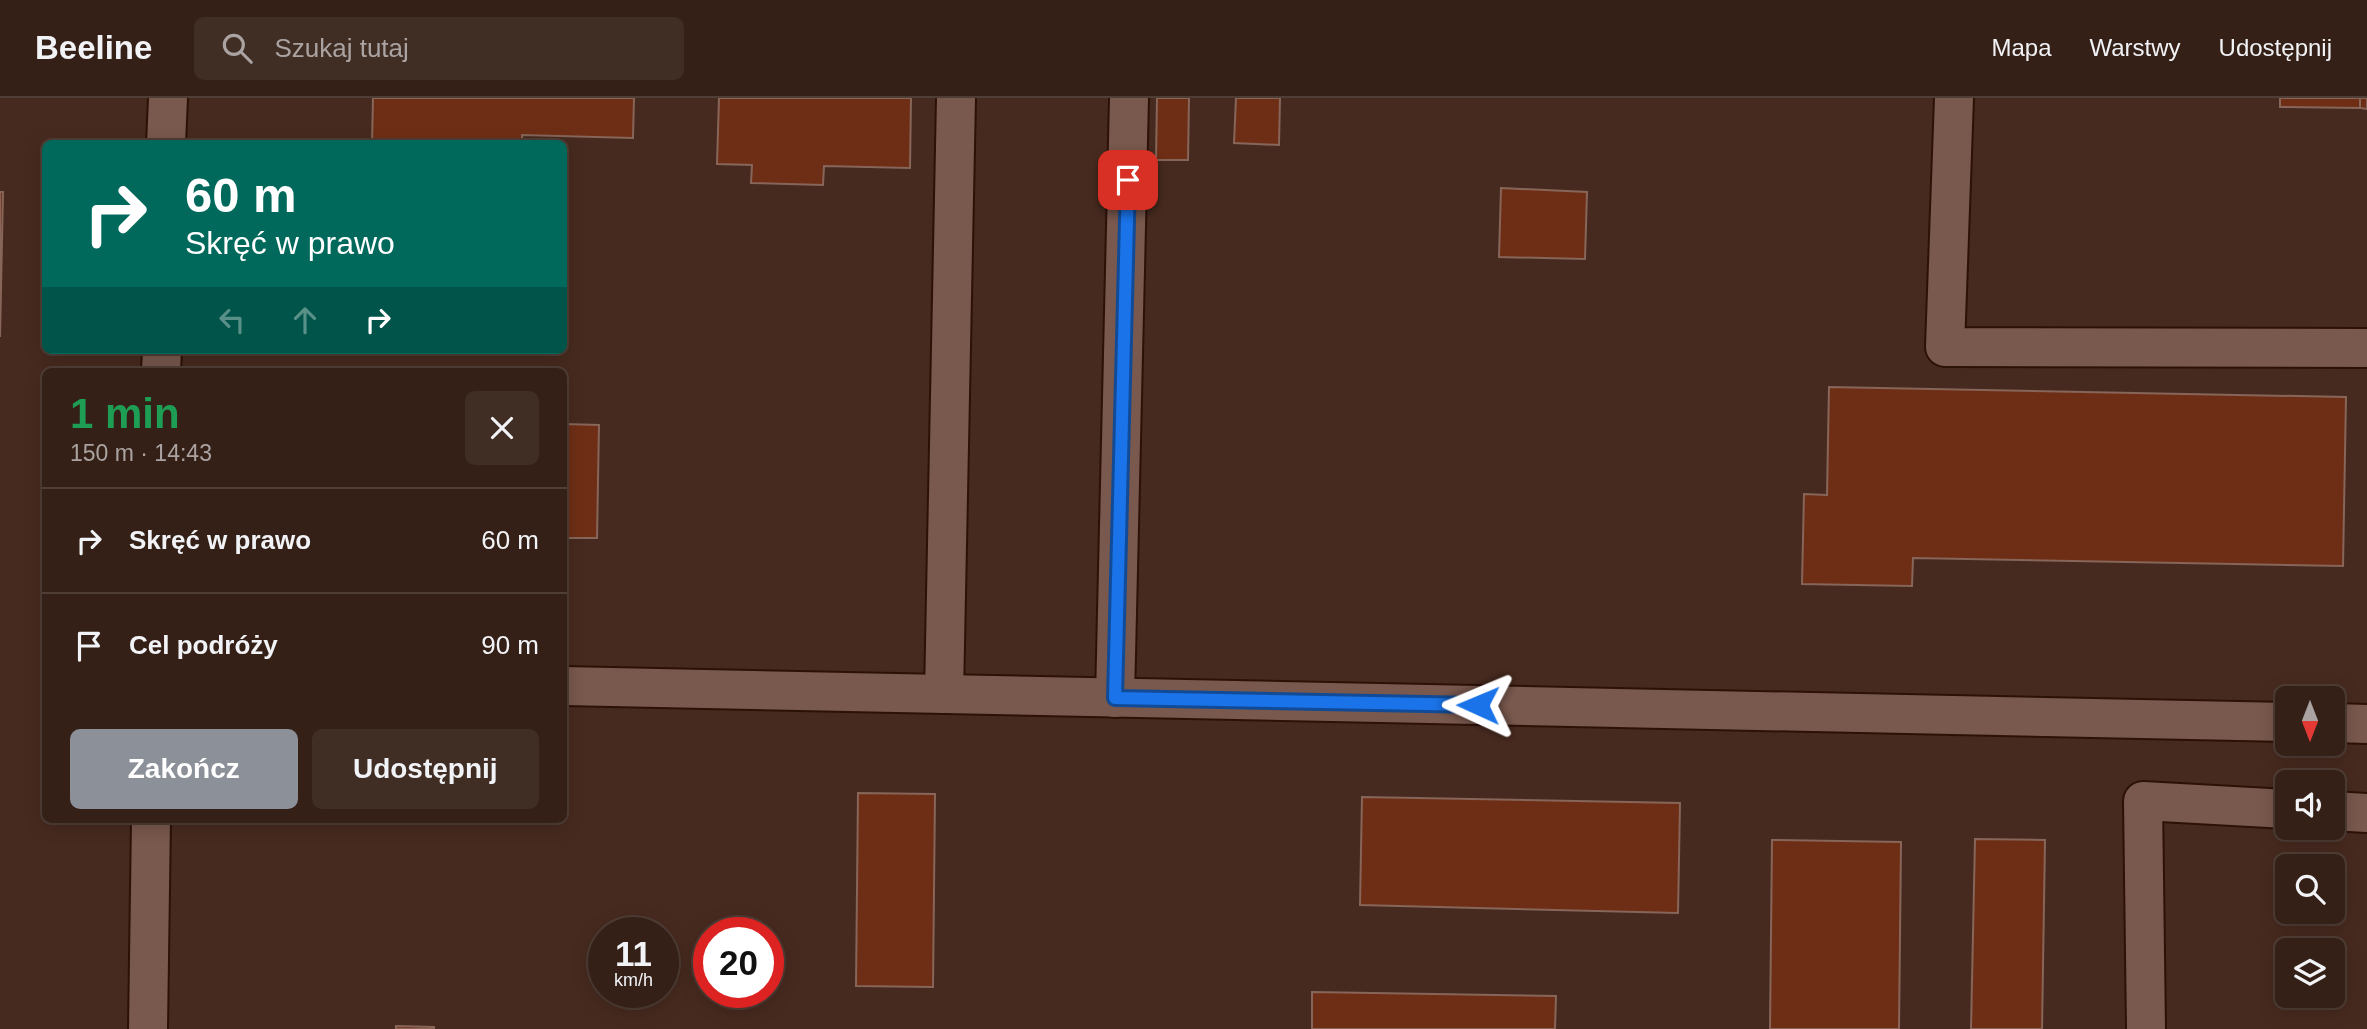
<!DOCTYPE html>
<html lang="pl">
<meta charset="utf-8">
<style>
:root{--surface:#352017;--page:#402d24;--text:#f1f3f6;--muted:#aaa3a1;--line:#4f3e36;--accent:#8c9099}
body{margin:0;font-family:Helvetica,sans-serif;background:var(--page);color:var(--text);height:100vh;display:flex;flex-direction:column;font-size:26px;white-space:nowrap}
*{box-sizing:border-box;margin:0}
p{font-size:23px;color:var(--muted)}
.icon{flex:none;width:38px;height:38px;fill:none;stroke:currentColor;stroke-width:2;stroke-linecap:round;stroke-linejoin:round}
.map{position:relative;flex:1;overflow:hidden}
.sheet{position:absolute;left:42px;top:270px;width:525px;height:455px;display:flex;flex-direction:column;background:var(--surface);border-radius:10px;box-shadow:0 4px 18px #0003,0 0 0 2px var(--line)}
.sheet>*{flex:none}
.banner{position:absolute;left:42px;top:42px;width:525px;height:214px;border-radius:10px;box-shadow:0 4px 18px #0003,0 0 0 2px var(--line);background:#00695c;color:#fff;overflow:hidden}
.needle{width:46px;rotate:180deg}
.tools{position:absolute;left:2275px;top:588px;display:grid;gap:14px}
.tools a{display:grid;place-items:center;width:70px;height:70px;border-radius:10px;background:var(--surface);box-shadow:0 4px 18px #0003,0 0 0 2px var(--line);font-size:35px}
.speed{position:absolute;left:588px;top:819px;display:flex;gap:14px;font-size:35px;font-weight:700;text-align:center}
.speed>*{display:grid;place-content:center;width:91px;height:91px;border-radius:50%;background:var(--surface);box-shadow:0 4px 18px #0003,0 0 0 2px var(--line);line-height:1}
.speed small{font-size:18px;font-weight:400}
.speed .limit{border:10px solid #d22;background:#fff;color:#111}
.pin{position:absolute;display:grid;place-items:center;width:60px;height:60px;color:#fff;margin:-30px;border-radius:14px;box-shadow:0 4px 10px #0006}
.me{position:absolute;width:77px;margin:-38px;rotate:271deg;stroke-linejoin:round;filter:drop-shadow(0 0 5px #0008)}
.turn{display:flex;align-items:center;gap:24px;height:147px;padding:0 28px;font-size:32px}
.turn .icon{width:91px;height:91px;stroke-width:2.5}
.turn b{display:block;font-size:49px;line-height:60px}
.lanes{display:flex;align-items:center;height:66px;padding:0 28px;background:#0003;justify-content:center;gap:35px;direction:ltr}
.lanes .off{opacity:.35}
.round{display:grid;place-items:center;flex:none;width:74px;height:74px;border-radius:10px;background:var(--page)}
.headline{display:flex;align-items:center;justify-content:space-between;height:119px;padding:0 28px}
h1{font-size:42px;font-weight:800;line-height:52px;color:#1e9e55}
.primary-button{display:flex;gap:14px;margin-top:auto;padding:14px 28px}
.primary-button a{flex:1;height:80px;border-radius:10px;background:var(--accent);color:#fff;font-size:28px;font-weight:800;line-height:80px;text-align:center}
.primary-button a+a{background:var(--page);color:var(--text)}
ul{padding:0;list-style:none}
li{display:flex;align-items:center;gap:21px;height:105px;padding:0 28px;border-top:2px solid var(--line)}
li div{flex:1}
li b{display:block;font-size:26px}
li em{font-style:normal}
header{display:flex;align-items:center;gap:42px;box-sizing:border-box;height:98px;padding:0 35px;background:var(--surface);border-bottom:2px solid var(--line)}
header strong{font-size:33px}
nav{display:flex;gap:38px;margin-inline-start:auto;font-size:24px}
.search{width:490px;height:63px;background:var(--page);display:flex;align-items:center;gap:18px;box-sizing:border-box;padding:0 24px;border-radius:10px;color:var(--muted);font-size:26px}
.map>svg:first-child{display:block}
.building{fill:#6e2e15;stroke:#876559;stroke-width:2}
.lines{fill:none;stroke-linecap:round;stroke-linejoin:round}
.minor-casing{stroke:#2c1107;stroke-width:42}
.minor{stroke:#79584d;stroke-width:38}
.route-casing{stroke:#114b97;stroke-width:18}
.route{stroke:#1a73e8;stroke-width:12}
</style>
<header>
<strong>Beeline</strong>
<div class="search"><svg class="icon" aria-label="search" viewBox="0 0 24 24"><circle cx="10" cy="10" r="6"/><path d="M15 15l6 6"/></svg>Szukaj tutaj</div>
<nav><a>Mapa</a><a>Warstwy</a><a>Udostępnij</a></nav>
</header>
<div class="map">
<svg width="2367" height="931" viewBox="0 0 2367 931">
<rect width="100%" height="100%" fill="#472a1f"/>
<g class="building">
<path d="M 373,0 L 634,0 L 633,40 L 522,37 L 522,46 L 372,46 Z"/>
<path d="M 719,0 L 911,0 L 910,70 L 824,68 L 823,87 L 751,85 L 752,67 L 717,66 Z"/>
<path d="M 1157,0 L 1189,0 L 1188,62 L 1156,62 Z"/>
<path d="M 1236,0 L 1280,0 L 1279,47 L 1234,45 Z"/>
<path d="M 2280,0 L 2360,0 L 2360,10 L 2280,9 Z"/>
<path d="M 2360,0 L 2367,0 L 2367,11 L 2360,10 Z"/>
<path d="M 1501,90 L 1587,94 L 1585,161 L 1499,159 Z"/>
<path d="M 0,94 L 3,94 L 0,239 Z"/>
<path d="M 1829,289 L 2346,299 L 2343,468 L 1913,460 L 1912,488 L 1802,486 L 1804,396 L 1827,397 Z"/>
<path d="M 564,326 L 599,327 L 597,440 L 564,440 Z"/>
<path d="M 858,695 L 935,696 L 933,889 L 856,888 Z"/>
<path d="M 1362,699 L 1680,705 L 1678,815 L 1360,807 Z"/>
<path d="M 1975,741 L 2045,742 L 2042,931 L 1971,931 Z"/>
<path d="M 1772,742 L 1901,744 L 1899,931 L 1770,931 Z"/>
<path d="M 1312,894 L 1556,898 L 1555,931 L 1312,931 Z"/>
<path d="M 396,928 L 434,929 L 434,931 L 396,931 Z"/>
</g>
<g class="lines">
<defs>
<g id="minor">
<path d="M 1954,0 L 1945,249 L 2367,250"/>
<path d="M 166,46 L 168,0"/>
<path d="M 161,273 L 162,252"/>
<path d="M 564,588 L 2287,624"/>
<path d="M 944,596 L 956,0"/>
<path d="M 1115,600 L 1129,0"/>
<path d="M 2333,625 L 2367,626"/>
<path d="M 2333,713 L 2367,715"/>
<path d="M 148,931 L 151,721"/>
<path d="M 2146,931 L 2143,703 L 2287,711"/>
</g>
</defs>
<use href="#minor" class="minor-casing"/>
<use href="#minor" class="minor"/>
</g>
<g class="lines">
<defs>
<path id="route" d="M 1128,82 L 1115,600 L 1478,607"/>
</defs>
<use href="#route" class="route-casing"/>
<use href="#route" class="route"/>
</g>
</svg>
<div class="tools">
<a><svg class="needle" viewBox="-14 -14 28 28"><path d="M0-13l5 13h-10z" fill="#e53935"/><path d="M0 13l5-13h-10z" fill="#aaa3a1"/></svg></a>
<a><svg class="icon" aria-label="sound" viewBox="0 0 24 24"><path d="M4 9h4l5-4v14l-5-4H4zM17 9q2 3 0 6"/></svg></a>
<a><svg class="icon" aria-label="search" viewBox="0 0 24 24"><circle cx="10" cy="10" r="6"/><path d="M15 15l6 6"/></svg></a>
<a><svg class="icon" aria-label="layers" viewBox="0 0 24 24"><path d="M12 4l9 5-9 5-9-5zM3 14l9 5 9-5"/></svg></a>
</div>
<div class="speed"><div>11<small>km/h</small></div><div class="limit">20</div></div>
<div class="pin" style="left:1128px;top:82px;background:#d93025"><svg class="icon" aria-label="arrive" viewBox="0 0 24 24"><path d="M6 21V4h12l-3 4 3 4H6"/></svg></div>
<svg class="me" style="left:1478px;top:607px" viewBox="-20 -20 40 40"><path d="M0-17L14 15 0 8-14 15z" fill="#1a73e8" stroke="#fff" stroke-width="4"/></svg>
<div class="banner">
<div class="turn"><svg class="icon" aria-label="right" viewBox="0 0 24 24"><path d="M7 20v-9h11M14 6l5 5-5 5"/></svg><div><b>60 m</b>Skręć w prawo</div></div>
<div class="lanes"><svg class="icon off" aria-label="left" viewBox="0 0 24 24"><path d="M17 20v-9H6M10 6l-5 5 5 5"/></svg><svg class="icon off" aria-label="ahead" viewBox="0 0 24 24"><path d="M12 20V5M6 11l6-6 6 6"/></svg><svg class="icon" aria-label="right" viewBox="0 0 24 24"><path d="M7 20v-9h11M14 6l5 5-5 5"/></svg></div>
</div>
<section class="sheet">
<div class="headline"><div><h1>1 min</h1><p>150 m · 14:43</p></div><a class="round"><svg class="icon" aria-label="close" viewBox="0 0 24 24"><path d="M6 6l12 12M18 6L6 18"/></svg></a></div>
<ul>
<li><svg class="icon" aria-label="right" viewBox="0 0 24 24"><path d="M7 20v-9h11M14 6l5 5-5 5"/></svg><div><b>Skręć w prawo</b></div><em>60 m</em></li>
<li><svg class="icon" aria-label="arrive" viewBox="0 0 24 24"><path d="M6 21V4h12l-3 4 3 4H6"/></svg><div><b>Cel podróży</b></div><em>90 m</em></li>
</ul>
<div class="primary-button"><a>Zakończ</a><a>Udostępnij</a></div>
</section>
</div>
